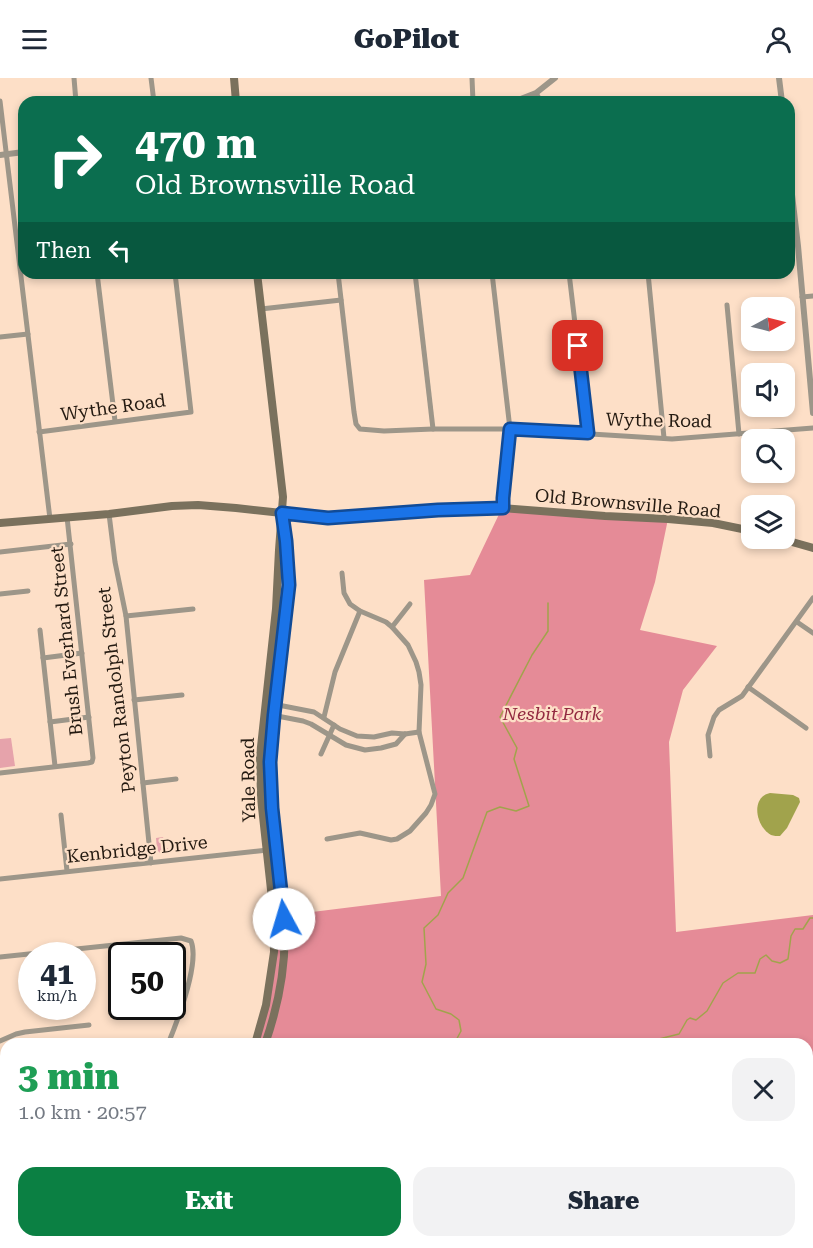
<!DOCTYPE html>
<meta charset="utf-8">
<style>
:root{--surface:#fff;--page:#f2f2f3;--text:#1f2937;--muted:#747a83;--accent:#0b8043}
body{margin:0;font-family:"Roboto Serif",serif;background:var(--page);color:var(--text);height:100vh;display:flex;flex-direction:column;font-size:22px;white-space:nowrap}
*{box-sizing:border-box;margin:0}
p{font-size:20px;color:var(--muted)}
.icon{flex:none;width:33px;height:33px;fill:none;stroke:currentColor;stroke-width:2;stroke-linecap:round;stroke-linejoin:round}
.map{position:relative;flex:1;overflow:hidden}
.panel{position:absolute;left:0px;top:960px;width:813px;height:210px;display:flex;flex-direction:column;background:var(--surface);border-radius:18px 18px 0 0;box-shadow:0 3px 9px #0003}
.panel>*{flex:none}
.top-card{position:absolute;left:18px;top:18px;width:777px;height:183px;border-radius:18px;box-shadow:0 3px 9px #0003;background:#0b6e4f;color:#fff;overflow:hidden}
.needle{width:39px;rotate:83deg}
.fabs{position:absolute;left:741px;top:219px;display:grid;gap:12px}
.fabs a{display:grid;place-items:center;width:54px;height:54px;border-radius:12px;background:var(--surface);box-shadow:0 3px 9px #0003;font-size:30px}
.speed{position:absolute;left:18px;top:864px;display:flex;gap:12px;font-size:30px;font-weight:700;text-align:center}
.speed>*{display:grid;place-content:center;width:78px;height:78px;border-radius:50%;background:var(--surface);box-shadow:0 3px 9px #0003;line-height:1}
.speed small{font-size:15px;font-weight:400}
.speed .limit{border:3px solid #111;border-radius:9px;background:#fff;color:#111}
.pin{position:absolute;display:grid;place-items:center;width:51px;height:51px;color:#fff;margin:-26px;border-radius:12px;box-shadow:0 3px 9px #0006}
.me{position:absolute;width:66px;margin:-33px;rotate:354deg;stroke-linejoin:round;filter:drop-shadow(0 0 4px #0008)}
.turn{display:flex;align-items:center;gap:21px;height:126px;padding:0 18px;font-size:27px}
.turn .icon{width:78px;height:78px;stroke-width:2.5}
.turn b{display:block;font-size:42px;line-height:51px}
.then{display:flex;align-items:center;height:57px;padding:0 18px;background:#0003;gap:12px;font-size:22px}
.round{display:grid;place-items:center;flex:none;width:63px;height:63px;border-radius:18px;background:var(--page)}
.summary{display:flex;align-items:center;justify-content:space-between;height:102px;padding:0 18px}
h1{font-size:36px;font-weight:800;line-height:45px;color:#1e9e55}
.primary-button{display:flex;gap:12px;margin-top:auto;padding:12px 18px}
.primary-button a{flex:1;height:69px;border-radius:18px;background:var(--accent);color:#fff;font-size:24px;font-weight:800;line-height:69px;text-align:center}
.primary-button a+a{background:var(--page);color:var(--text)}
header{display:flex;justify-content:space-between;align-items:center;height:78px;padding:0 18px;background:var(--surface);font-size:27px;font-weight:800}
.map>svg:first-child{display:block}
.green{fill:#e6a3ab}
.forest{fill:#e58b97}
.water{fill:#a1a34c}
.lines{fill:none;stroke-linecap:round;stroke-linejoin:round}
.stream{stroke:#a1a34c;stroke-width:1.5}
.minor{stroke:#9d9689;stroke-width:5}
.tertiary{stroke:#9d9689;stroke-width:6}
.secondary{stroke:#7a715d;stroke-width:8}
.route-casing{stroke:#114b97;stroke-width:15}
.route{stroke:#1a73e8;stroke-width:10}
.labels{text-anchor:middle;dominant-baseline:central;stroke-width:4.5;stroke-linejoin:round;paint-order:stroke}
.street-label{font-size:18px;fill:#241a11;stroke:#fddfc7}
.park-label{font-size:18px;font-style:italic;fill:#932a41;stroke:#fddfc7}
</style>
<header><svg class="icon" aria-label="menu" viewBox="0 0 24 24"><path d="M4 6h16M4 12h16M4 18h16"/></svg>GoPilot<svg class="icon" aria-label="person" viewBox="0 0 24 24"><circle cx="12" cy="8" r="4"/><path d="M4 21q1-7 8-7t8 7"/></svg></header>
<div class="map">
<svg width="813" height="1170" viewBox="0 0 813 1170">
<rect width="100%" height="100%" fill="#fddfc7"/>
<g class="green">
<path d="M 11,660 L 15,688 L 0,690 L 0,661 Z"/>
<path d="M 163,759 L 166,770 L 168,770 L 169,776 L 161,776 L 157,772 L 156,760 Z"/>
</g>
<path class="forest" d="M 502,430 L 668,441 L 655,504 L 640,552 L 717,568 L 683,612 L 669,664 L 676,854 L 813,837 L 813,1170 L 170,1170 L 172,1164 L 807,1164 L 807,966 L 253,966 L 266,922 L 272,877 L 272,839 L 441,818 L 424,502 L 470,497 Z"/>
<path class="water" d="M 770,715 L 793,717 L 799,720 L 800,724 L 787,750 L 780,758 C 778,758 773,758 771,757 C 756,749 750,719 770,715 Z"/>
<g class="lines">
<g class="stream">
<path d="M 454,966 L 461,953 L 459,942 L 451,936 L 436,931 L 422,904 L 426,886 L 424,850 L 438,837 L 448,815 L 463,800 L 487,734 L 500,729 L 516,733 L 529,728 L 514,681 L 517,670 L 500,639 L 532,577 L 548,553 L 548,525"/>
<path d="M 663,966 L 659,961 L 679,956 L 687,942 L 690,940 L 696,942 L 707,933 L 723,905 L 738,895 L 755,895 L 760,881 L 766,877 L 772,883 L 780,885 L 788,881 L 791,858 L 795,851 L 803,851 L 810,840 L 813,840"/>
<path d="M 440,1170 L 446,1164"/>
<path d="M 502,1170 L 504,1166 L 510,1165 L 510,1164"/>
</g>
<g class="minor">
<path d="M 74,0 L 76,24"/>
<path d="M 151,0 L 154,24"/>
<path d="M 472,0 L 473,24"/>
<path d="M 536,15 L 541,24"/>
<path d="M 0,23 L 50,441"/>
<path d="M 97,195 L 115,343"/>
<path d="M 338,195 L 354,334 L 356,346 L 360,351 L 384,353 L 433,351 L 510,351 L 672,361 L 813,350"/>
<path d="M 415,195 L 433,351"/>
<path d="M 492,195 L 510,351 L 503,420 L 503,430"/>
<path d="M 569,195 L 588,355"/>
<path d="M 648,195 L 664,360"/>
<path d="M 802,219 L 813,218"/>
<path d="M 727,227 L 739,356"/>
<path d="M 261,231 L 341,222"/>
<path d="M 0,259 L 28,256"/>
<path d="M 39,354 L 191,334 L 175,195"/>
<path d="M 109,436 L 115,484 L 126,538 L 151,785"/>
<path d="M 0,474 L 71,466"/>
<path d="M 0,516 L 28,513"/>
<path d="M 126,538 L 193,531"/>
<path d="M 797,544 L 813,555"/>
<path d="M 392,549 L 410,526"/>
<path d="M 40,552 L 55,688"/>
<path d="M 43,580 L 82,575"/>
<path d="M 748,609 L 806,650"/>
<path d="M 134,622 L 182,617"/>
<path d="M 273,626 L 314,634 L 340,651 L 357,658 L 374,659 L 392,655 L 405,656 L 419,654"/>
<path d="M 272,637 L 303,643 L 311,646 L 346,667 L 365,672 L 381,670 L 396,666 L 405,656"/>
<path d="M 324,639 L 335,594 L 360,533"/>
<path d="M 50,644 L 89,639"/>
<path d="M 321,676 L 334,647"/>
<path d="M 710,678 L 708,657 L 714,639 L 719,632 L 742,618 L 813,520"/>
<path d="M 0,695 L 88,685 L 92,684 L 93,680 L 67,439"/>
<path d="M 143,705 L 176,701"/>
<path d="M 61,737 L 67,793"/>
<path d="M 327,761 L 360,755 L 391,762 L 397,761 L 410,753 L 426,735 L 431,727 L 435,716 L 419,654 L 421,607 L 419,594 L 416,584 L 408,567 L 392,549 L 386,544 L 360,533 L 350,526 L 344,515 L 342,495"/>
<path d="M 0,801 L 277,771"/>
<path d="M 0,879 L 181,860 L 191,863 C 200,885 177,944 168,966"/>
<path d="M 0,963 L 16,956 L 25,954 L 89,947"/>
<path d="M 0,1001 L 6,1009"/>
<path d="M 0,1129 L 6,1137"/>
<path d="M 0,1162 L 6,1158"/>
<path d="M 27,1164 L 31,1170"/>
</g>
<g class="tertiary">
<path d="M 779,0 L 782,24"/>
<path d="M 513,24 L 536,15 L 555,0"/>
<path d="M 0,77 L 24,74"/>
<path d="M 789,91 L 798,168 L 813,335"/>
</g>
<g class="secondary">
<path d="M 234,0 L 236,24"/>
<path d="M 0,445 L 109,436 L 172,428 L 198,427 L 236,430 L 328,440 L 438,432 L 503,430 L 605,438 L 668,441 L 713,445 L 752,453"/>
<path d="M 778,460 L 813,470"/>
<path d="M 255,966 L 266,927 L 274,874 L 273,830 L 261,720 L 260,678 L 276,531 L 279,472 L 283,419 L 257,195"/>
<path d="M 265,966 C 279,926 287,883 284,841 C 281,789 269,738 270,686 C 271,627 284,568 288,509 C 290,489 287,466 284,446"/>
<path d="M 172,1170 L 173,1164"/>
<path d="M 183,1170 L 184,1164"/>
</g>
</g>
<g class="lines">
<defs>
<path id="route" d="M 284,841 L 272,730 L 270,684 L 274,637 L 289,507 L 286,463 L 282,435 L 328,440 L 438,432 L 503,430 L 503,420 L 510,351 L 588,355 L 578,268"/>
</defs>
<use href="#route" class="route-casing"/>
<use href="#route" class="route"/>
</g>
<g class="labels">
<g class="street-label">
<text transform="translate(113 329) rotate(-8)">Wythe Road</text>
<text transform="translate(659 342) rotate(1)">Wythe Road</text>
<text transform="translate(628 425) rotate(5)">Old Brownsville Road</text>
<text transform="translate(66 563) rotate(-96)">Brush Everhard Street</text>
<text transform="translate(116 612) rotate(-97)">Peyton Randolph Street</text>
<text transform="translate(248 702) rotate(-91)">Yale Road</text>
<text transform="translate(137 771) rotate(-6)">Kenbridge Drive</text>
</g>
<g class="park-label">
<text x="552" y="635">Nesbit Park</text>
</g>
</g>
</svg>
<div class="fabs">
<a><svg class="needle" viewBox="-14 -14 28 28"><path d="M0-13l5 13h-10z" fill="#e53935"/><path d="M0 13l5-13h-10z" fill="#747a83"/></svg></a>
<a><svg class="icon" aria-label="sound" viewBox="0 0 24 24"><path d="M4 9h4l5-4v14l-5-4H4zM17 9q2 3 0 6"/></svg></a>
<a><svg class="icon" aria-label="search" viewBox="0 0 24 24"><circle cx="10" cy="10" r="6"/><path d="M15 15l6 6"/></svg></a>
<a><svg class="icon" aria-label="layers" viewBox="0 0 24 24"><path d="M12 4l9 5-9 5-9-5zM3 14l9 5 9-5"/></svg></a>
</div>
<div class="speed"><div>41<small>km/h</small></div><div class="limit">50</div></div>
<div class="pin" style="left:578px;top:268px;background:#d93025"><svg class="icon" aria-label="arrive" viewBox="0 0 24 24"><path d="M6 21V4h12l-3 4 3 4H6"/></svg></div>
<svg class="me" style="left:284px;top:841px" viewBox="-20 -20 40 40"><circle r="19" fill="#fff"/><path d="M0-13L10 11 0 6-10 11z" fill="#1a73e8"/></svg>
<div class="top-card">
<div class="turn"><svg class="icon" aria-label="right" viewBox="0 0 24 24"><path d="M7 20v-9h11M14 6l5 5-5 5"/></svg><div><b>470 m</b>Old Brownsville Road</div></div>
<div class="then">Then<svg class="icon" aria-label="left" viewBox="0 0 24 24"><path d="M17 20v-9H6M10 6l-5 5 5 5"/></svg></div>
</div>
<section class="panel">
<div class="summary"><div><h1>3 min</h1><p>1.0 km · 20:57</p></div><a class="round"><svg class="icon" aria-label="close" viewBox="0 0 24 24"><path d="M6 6l12 12M18 6L6 18"/></svg></a></div>
<div class="primary-button"><a>Exit</a><a>Share</a></div>
</section>
</div>
